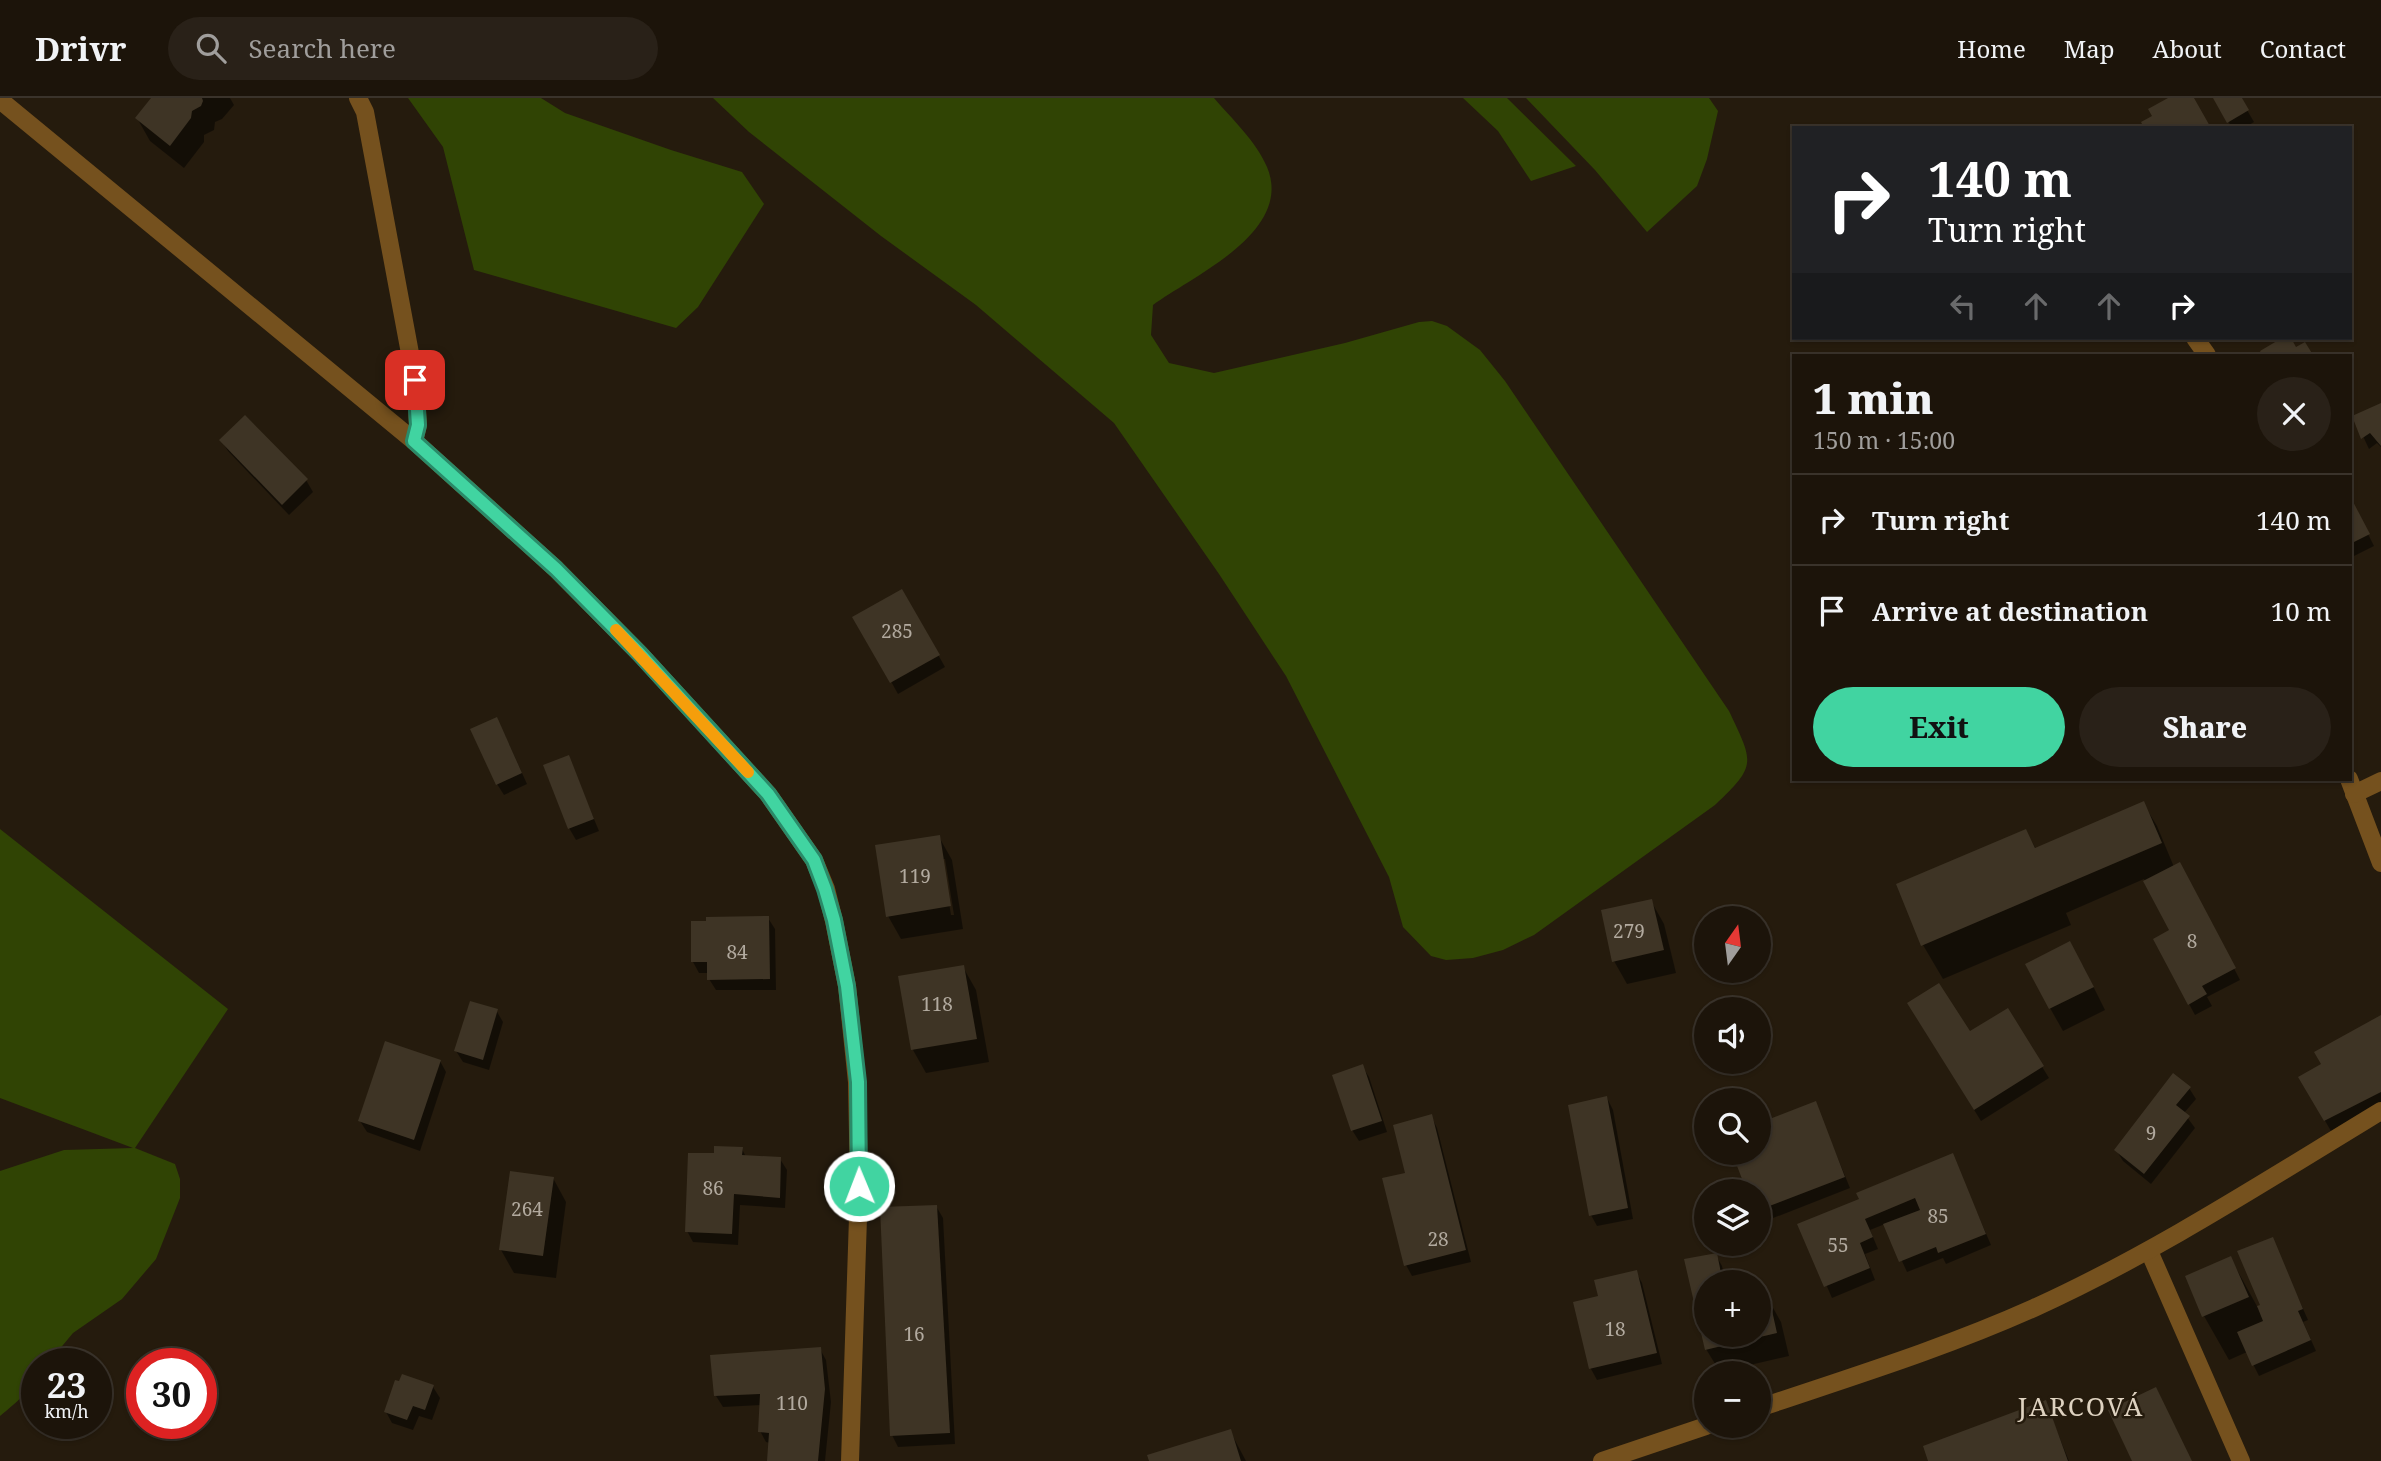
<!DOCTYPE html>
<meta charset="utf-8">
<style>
:root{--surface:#1c140a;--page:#292118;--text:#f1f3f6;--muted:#a09e9c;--line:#3a332b;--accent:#41d4a1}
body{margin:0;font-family:"Noto Serif",serif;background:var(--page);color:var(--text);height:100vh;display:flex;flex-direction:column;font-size:26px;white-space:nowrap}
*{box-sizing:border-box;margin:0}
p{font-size:23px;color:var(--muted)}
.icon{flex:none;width:38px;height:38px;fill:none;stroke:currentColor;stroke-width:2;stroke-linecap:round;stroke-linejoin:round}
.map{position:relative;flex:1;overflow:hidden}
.sheet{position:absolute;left:1792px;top:256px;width:560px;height:427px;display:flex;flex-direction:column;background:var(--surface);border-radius:0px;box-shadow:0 2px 5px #0004,0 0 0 2px var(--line)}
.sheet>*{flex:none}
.top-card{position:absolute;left:1792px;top:28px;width:560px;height:214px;border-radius:0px;box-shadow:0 2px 5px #0004,0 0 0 2px var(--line);background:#202124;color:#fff;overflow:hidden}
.needle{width:46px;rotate:14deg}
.fabs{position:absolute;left:1694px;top:808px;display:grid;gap:14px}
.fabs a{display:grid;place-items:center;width:77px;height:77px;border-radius:50%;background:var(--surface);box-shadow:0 2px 5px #0004,0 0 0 2px var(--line);font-size:35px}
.speed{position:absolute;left:21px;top:1250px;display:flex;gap:14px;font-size:35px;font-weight:700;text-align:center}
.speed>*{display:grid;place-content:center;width:91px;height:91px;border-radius:50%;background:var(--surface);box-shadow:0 2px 5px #0004,0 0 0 2px var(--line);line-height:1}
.speed small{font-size:18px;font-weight:400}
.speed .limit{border:10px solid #d22;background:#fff;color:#111}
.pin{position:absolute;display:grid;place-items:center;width:60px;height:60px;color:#fff;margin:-30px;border-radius:14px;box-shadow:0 4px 10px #0006}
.me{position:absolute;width:77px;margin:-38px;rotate:359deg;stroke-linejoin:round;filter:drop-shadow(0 0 5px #0008)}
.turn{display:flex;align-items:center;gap:24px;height:147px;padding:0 21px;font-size:32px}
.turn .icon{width:91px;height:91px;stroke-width:2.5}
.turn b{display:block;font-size:49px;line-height:60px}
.lanes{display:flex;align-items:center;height:66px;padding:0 21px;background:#0003;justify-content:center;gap:35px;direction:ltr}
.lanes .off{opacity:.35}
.round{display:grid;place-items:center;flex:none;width:74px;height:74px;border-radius:37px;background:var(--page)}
.head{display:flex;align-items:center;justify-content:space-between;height:119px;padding:0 21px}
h1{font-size:42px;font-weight:800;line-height:52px}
.button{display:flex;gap:14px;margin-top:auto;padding:14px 21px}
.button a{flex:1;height:80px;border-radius:42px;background:var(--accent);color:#111;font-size:28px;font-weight:800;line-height:80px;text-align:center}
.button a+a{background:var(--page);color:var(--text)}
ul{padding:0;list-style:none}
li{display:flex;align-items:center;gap:21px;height:91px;padding:0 21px;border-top:2px solid var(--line)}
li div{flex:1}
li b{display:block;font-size:26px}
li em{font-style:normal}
header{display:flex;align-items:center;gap:42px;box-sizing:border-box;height:98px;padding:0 35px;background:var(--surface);border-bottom:2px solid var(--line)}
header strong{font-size:33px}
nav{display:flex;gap:38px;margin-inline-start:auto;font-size:24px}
.search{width:490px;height:63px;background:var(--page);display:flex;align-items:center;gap:18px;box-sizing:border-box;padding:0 24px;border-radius:38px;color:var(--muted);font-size:26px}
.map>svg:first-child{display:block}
.green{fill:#304404}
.shadow{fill:#0007;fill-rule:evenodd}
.building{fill:#3e3425}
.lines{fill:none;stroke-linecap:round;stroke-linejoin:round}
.minor{stroke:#75511e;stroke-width:18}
.route-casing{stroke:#2a8a69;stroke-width:18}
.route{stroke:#41d4a1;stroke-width:12}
.slow{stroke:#f59e0b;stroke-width:12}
.labels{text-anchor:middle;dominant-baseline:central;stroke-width:5;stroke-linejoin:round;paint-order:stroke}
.number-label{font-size:19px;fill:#b2aa9f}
.quarter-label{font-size:26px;letter-spacing:2px;fill:#ded2c0;stroke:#251b0d}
</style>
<header>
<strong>Drivr</strong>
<div class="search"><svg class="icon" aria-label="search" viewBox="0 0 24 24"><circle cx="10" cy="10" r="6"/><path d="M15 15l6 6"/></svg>Search here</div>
<nav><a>Home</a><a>Map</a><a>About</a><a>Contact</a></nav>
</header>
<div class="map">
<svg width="2381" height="1363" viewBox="0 0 2381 1363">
<rect width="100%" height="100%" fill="#251b0d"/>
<g class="green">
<path d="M 408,0 L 541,0 L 565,15 L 671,52 L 742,74 L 764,106 L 698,209 L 676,230 L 474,172 L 443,49 Z"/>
<path d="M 713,0 L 1214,0 C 1232,21 1256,43 1267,69 C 1294,134 1194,177 1153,207 L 1151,237 L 1169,265 L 1214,275 L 1345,245 L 1419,224 L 1432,223 L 1447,228 L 1480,252 L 1505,283 L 1729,613 C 1753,664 1758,667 1715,707 L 1534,837 L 1503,852 L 1473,860 L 1446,862 L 1431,858 L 1403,829 L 1389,779 L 1286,578 L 1219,476 L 1114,325 L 976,207 L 881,138 L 749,34 Z"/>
<path d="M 1463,0 L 1507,0 L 1576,68 L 1531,83 L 1498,33 Z"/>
<path d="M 1526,0 L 1709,0 L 1718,13 L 1707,61 L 1697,88 L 1647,134 L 1595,72 Z"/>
<path d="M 0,731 L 228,911 L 135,1050 L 175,1066 L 180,1081 L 180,1100 L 156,1161 L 122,1201 L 73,1235 L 48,1265 L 37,1265 C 37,1289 18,1303 0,1318 L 0,1073 L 64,1052 L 133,1050 L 0,1000 Z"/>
</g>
<g class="shadow">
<path d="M 153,0 L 230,0 L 234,7 L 222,21 L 215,24 L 214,32 L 204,37 L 204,44 L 184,70 L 150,43 L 137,20 Z"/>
<path d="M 2215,0 L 2240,0 L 2254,24 L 2244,30 L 2232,30 Z"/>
<path d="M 2381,307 L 2381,349 L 2377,345 L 2369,351 L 2354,319 Z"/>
<path d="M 221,342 L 306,382 L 313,394 L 289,417 L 228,353 Z"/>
<path d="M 2350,400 L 2374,448 L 2350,460 Z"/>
<path d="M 902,493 L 945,569 L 898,596 L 855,519 Z"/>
<path d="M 503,633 L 527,686 L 504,697 L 497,686 Z"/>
<path d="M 568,659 L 599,733 L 576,742 L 569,730 Z"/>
<path d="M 2143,705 L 2157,728 L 2174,769 L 2186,777 L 2240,882 L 2207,899 L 2212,908 L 2195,917 L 2189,906 L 2171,833 L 2144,781 L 2066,815 L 2071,827 L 1943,881 L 1923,847 L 2026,733 L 2036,751 Z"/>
<path d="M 939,739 L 952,762 L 963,831 L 901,841 L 888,818 ZM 942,761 L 945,761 L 954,817 L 951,817 Z"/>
<path d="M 1651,803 L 1664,826 L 1676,875 L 1627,886 L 1614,863 Z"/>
<path d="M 768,820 L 775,831 L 776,892 L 716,892 L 709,881 L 709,875 L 699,875 L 693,864 Z"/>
<path d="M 2083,868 L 2105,912 L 2063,933 L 2050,910 Z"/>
<path d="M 963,869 L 976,892 L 989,964 L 926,975 L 913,952 Z"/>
<path d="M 496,912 L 503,924 L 489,972 L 463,964 L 456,953 Z"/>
<path d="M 2007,912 L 2049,980 L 1981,1023 L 1915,917 L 1969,936 Z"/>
<path d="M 2381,919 L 2381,1024 L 2338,1045 L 2300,980 L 2323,967 Z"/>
<path d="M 440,963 L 446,974 L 420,1053 L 367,1034 L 360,1023 Z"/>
<path d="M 1362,968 L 1369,979 L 1387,1034 L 1359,1043 L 1352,1032 Z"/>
<path d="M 2189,990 L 2196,1001 L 2184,1015 L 2195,1030 L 2151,1086 L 2123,1063 L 2116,1052 Z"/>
<path d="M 1607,1000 L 1613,1012 L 1633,1121 L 1597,1128 L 1591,1117 Z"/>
<path d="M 1815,1005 L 1850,1090 L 1763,1124 L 1759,1116 L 1759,1053 L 1764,1050 L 1759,1037 L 1759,1027 Z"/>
<path d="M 1431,1018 L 1437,1030 L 1471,1164 L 1412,1178 L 1406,1167 L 1407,1076 Z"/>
<path d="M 742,1051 L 746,1059 L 780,1061 L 787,1072 L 785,1110 L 740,1107 L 738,1147 L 693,1144 L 687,1133 L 716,1057 Z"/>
<path d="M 1952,1057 L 1991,1147 L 1946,1166 L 1943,1160 L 1907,1174 L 1885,1126 L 1870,1132 L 1878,1151 L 1865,1156 L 1875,1182 L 1832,1200 L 1800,1127 L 1861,1102 Z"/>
<path d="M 553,1080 L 566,1104 L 556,1180 L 514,1175 L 501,1152 Z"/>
<path d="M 936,1108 L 943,1120 L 955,1346 L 898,1349 L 892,1337 Z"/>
<path d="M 2272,1141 L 2308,1222 L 2303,1224 L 2316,1253 L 2259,1278 L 2247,1254 L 2229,1262 L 2204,1218 L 2231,1161 L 2258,1210 L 2262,1207 Z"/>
<path d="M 1716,1157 L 1722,1168 L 1726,1185 L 1706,1185 L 1706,1237 L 1759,1237 L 1759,1203 L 1768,1201 L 1781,1224 L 1789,1258 L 1720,1274 L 1706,1251 L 1687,1163 Z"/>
<path d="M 1636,1174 L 1642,1185 L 1662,1266 L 1597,1282 L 1591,1271 L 1575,1205 L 1600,1199 Z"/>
<path d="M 820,1251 L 826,1262 L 831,1304 L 825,1363 L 768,1363 L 770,1345 L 766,1344 L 760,1333 L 761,1307 L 723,1309 L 716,1298 Z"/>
<path d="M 433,1289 L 440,1300 L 432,1322 L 419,1318 L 413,1332 L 392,1325 L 386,1314 Z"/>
<path d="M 2045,1304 L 2069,1363 L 1930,1363 Z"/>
<path d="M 1230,1333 L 1246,1363 L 1151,1363 Z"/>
</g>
<g class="building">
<path d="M 151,0 L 202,0 L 203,3 L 201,8 L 192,13 L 191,20 L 170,48 L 135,20 Z"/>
<path d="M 2168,0 L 2194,0 L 2211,30 L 2144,30 L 2141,24 L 2152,18 L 2148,11 Z"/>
<path d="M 2213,0 L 2242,0 L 2249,12 L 2227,25 Z"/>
<path d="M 2282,240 L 2291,240 L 2296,249 L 2305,244 L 2313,257 L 2262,257 L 2260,253 Z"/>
<path d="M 2381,305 L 2381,348 L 2370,335 L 2361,341 L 2352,318 Z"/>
<path d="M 245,317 L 308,381 L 282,407 L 219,342 Z"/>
<path d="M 2350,398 L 2370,436 L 2350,446 Z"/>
<path d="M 902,491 L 940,557 L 890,585 L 852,519 Z"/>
<path d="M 497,619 L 522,675 L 496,687 L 470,631 Z"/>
<path d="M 569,657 L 594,721 L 568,731 L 543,667 Z"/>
<path d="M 2144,703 L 2162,745 L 1921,848 L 1896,786 L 2026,731 L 2035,750 Z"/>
<path d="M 940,737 L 951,808 L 886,819 L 875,747 Z"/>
<path d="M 2180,764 L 2236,870 L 2202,888 L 2207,896 L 2188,907 L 2153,841 L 2169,832 L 2143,783 Z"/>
<path d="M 1652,801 L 1664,852 L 1612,864 L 1601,812 Z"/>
<path d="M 769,818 L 770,881 L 707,882 L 707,864 L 691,864 L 691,823 L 706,823 L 706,819 Z"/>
<path d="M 2070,843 L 2094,889 L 2049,911 L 2025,866 Z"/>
<path d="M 964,867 L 977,941 L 911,952 L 898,878 Z"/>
<path d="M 1939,885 L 1970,933 L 2008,910 L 2044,968 L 1974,1012 L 1907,905 Z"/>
<path d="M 470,903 L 498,911 L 483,962 L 454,953 Z"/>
<path d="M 2381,917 L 2381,994 L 2324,1023 L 2298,979 L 2321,966 L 2314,954 Z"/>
<path d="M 385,943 L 441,962 L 414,1042 L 358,1023 Z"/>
<path d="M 1363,966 L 1382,1023 L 1351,1033 L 1332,977 Z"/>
<path d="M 2173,975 L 2191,989 L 2176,1007 L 2190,1018 L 2144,1076 L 2114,1052 Z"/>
<path d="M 1607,998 L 1628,1110 L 1589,1118 L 1568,1007 Z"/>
<path d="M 1816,1003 L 1845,1079 L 1759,1112 L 1759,1094 L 1747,1094 L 1734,1060 L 1747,1055 L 1759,1055 L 1759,1051 L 1762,1049 L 1759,1042 L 1759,1025 Z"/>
<path d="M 1432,1016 L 1466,1152 L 1404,1168 L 1382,1080 L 1405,1075 L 1393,1027 Z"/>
<path d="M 714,1048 L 743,1049 L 742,1057 L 781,1059 L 780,1100 L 734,1096 L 732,1136 L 685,1134 L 688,1055 L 714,1055 Z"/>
<path d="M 1953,1055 L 1986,1136 L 1938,1155 L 1936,1149 L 1899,1164 L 1883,1126 L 1920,1112 L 1915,1100 L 1865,1121 L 1873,1139 L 1860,1145 L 1870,1170 L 1824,1189 L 1797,1126 L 1859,1101 L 1856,1095 Z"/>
<path d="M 510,1073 L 554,1079 L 543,1158 L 499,1152 Z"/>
<path d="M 937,1107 L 950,1335 L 890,1338 L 880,1109 Z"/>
<path d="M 2273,1139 L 2303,1211 L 2298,1213 L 2311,1242 L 2252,1268 L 2237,1234 L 2263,1223 L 2257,1208 L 2260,1207 L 2237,1153 Z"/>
<path d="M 1717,1155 L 1723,1185 L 1706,1185 L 1706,1237 L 1759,1237 L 1759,1201 L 1769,1199 L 1777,1235 L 1705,1252 L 1684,1161 Z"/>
<path d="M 2231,1158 L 2249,1199 L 2202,1219 L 2185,1178 Z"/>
<path d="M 1637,1172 L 1657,1255 L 1589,1271 L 1573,1204 L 1598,1198 L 1594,1182 Z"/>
<path d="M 821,1249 L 825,1291 L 818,1363 L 767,1363 L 769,1335 L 758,1334 L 760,1296 L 714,1298 L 710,1257 Z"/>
<path d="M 402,1276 L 434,1287 L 425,1312 L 413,1308 L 407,1322 L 384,1314 L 395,1282 L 399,1283 Z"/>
<path d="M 2156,1289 L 2192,1363 L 2132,1363 L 2108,1312 Z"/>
<path d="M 2046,1302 L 2068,1363 L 1928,1363 L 1923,1348 Z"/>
<path d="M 1231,1331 L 1241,1363 L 1149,1363 L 1147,1357 Z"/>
</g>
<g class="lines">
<g class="minor">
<path d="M 358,0 L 365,14 L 415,282 L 418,327 L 414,343"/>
<path d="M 0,2 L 414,343 L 556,471 L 640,556 L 768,696 L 814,762 L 826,791 L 834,823 L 847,888 L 857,984 L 859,1089 L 850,1363"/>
<path d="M 2195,240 L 2207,257"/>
<path d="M 2349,681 L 2381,765"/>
<path d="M 2354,696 L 2381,683"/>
<path d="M 2149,1153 L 2241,1363"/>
<path d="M 1759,1310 C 1851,1279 1945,1250 2034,1210 C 2155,1155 2267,1082 2381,1013"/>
<path d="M 1602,1363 L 1706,1328"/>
</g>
</g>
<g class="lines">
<defs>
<path id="route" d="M 415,282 L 418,327 L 414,343 L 556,471 L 640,556 L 768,696 L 814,762 L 825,791 L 834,822 L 847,888 L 858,984 L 859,1088"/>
</defs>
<use href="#route" class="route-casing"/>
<use href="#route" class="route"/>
<path class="slow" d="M 616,532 L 748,674"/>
</g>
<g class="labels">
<g class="number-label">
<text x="897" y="533">285</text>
<text x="915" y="778">119</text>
<text x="1629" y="833">279</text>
<text x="2192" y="843">8</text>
<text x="737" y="854">84</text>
<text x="937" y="906">118</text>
<text x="2151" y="1035">9</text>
<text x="713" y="1090">86</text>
<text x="527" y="1111">264</text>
<text x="1938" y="1118">85</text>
<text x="1438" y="1141">28</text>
<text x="1838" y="1147">55</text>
<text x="1615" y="1231">18</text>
<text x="914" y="1236">16</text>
<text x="792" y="1305">110</text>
</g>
<g class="quarter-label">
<text x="2081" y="1308">JARCOVÁ</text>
</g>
</g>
</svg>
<div class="fabs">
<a><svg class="needle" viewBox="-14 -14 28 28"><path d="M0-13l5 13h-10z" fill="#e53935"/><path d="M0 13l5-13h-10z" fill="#a09e9c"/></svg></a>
<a><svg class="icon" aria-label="sound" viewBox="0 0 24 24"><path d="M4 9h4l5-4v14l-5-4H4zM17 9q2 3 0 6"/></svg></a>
<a><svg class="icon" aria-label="search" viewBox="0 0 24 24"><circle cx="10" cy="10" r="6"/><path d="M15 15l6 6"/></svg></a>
<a><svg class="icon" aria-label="layers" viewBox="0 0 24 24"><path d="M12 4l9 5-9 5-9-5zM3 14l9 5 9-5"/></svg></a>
<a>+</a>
<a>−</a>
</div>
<div class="speed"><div>23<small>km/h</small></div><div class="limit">30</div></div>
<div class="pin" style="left:415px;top:282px;background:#d93025"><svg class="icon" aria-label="arrive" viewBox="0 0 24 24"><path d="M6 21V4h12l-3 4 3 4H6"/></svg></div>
<svg class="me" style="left:859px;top:1088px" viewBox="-20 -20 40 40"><circle r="17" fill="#41d4a1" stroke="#fff" stroke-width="3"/><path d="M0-11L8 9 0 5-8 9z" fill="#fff"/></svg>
<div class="top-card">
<div class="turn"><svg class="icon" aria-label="right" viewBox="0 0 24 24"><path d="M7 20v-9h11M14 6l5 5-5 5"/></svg><div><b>140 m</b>Turn right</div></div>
<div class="lanes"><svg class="icon off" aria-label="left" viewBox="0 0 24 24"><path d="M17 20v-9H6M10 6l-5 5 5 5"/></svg><svg class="icon off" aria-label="ahead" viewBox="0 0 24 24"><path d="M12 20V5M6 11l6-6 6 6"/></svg><svg class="icon off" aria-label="ahead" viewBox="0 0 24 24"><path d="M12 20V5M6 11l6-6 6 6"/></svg><svg class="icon" aria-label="right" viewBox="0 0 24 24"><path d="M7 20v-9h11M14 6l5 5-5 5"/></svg></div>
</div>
<section class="sheet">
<div class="head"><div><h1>1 min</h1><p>150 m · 15:00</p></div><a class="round"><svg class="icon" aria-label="close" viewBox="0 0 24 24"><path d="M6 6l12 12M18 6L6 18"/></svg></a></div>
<ul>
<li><svg class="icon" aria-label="right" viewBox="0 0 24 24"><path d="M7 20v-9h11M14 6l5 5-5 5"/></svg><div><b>Turn right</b></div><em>140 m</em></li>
<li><svg class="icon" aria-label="arrive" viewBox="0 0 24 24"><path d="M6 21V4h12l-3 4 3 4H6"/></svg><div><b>Arrive at destination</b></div><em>10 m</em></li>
</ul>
<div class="button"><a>Exit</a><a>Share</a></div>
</section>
</div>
